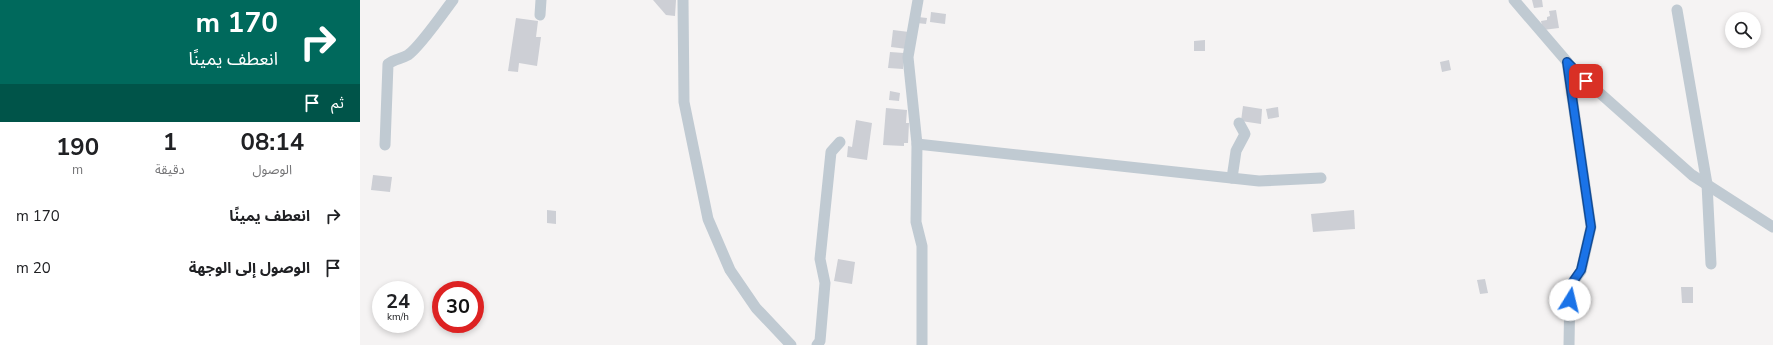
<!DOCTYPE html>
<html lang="ar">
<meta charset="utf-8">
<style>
:root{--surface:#fff;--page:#f2f2f2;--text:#202124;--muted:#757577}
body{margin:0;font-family:"Nunito Sans","Noto Sans Arabic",sans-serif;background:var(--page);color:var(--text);direction:rtl;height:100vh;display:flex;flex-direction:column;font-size:15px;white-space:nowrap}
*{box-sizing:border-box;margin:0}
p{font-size:13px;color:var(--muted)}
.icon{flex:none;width:22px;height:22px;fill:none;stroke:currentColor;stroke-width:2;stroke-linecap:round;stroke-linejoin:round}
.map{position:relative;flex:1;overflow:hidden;direction:ltr}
.side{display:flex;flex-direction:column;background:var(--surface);width:360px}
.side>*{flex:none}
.guide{background:#00695c;color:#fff;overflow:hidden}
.controls{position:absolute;left:1365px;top:12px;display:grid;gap:8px}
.controls a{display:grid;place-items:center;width:36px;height:36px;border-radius:50%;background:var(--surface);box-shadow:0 2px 6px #0003;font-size:20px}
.speed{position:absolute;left:12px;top:281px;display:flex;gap:8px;font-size:20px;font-weight:700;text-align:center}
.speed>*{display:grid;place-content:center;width:52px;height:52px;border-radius:50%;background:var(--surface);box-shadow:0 2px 6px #0003;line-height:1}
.speed small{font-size:10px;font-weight:400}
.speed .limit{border:6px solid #d22;background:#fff;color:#111}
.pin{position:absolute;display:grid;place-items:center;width:34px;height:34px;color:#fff;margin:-17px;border-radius:8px;box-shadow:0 2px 6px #0006}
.me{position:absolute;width:44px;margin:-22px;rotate:9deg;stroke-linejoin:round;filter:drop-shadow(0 0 3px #0008)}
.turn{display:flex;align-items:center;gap:14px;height:84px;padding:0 16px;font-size:18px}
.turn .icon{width:52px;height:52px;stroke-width:2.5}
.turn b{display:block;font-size:28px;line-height:34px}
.then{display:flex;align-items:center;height:38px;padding:0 16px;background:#0003;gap:8px;font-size:15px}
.eta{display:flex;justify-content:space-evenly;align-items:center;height:68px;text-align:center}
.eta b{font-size:24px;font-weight:700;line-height:28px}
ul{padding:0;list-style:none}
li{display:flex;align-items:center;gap:12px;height:52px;padding:0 16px}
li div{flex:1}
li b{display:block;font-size:15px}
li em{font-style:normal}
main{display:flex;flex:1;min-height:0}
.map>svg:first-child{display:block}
.building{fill:#cdcfd5}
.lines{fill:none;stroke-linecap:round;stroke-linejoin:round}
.minor{stroke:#c0cad2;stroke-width:11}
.route-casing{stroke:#114b97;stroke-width:10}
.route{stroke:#1a73e8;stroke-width:7}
</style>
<main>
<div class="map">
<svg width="1413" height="345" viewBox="0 0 1413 345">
<rect width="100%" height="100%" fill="#f5f3f3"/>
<g class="building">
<path d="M 293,0 L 316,0 L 315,16 L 306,15 Z"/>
<path d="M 1172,0 L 1182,0 L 1183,7 L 1174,8 Z"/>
<path d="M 1196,10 L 1199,28 L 1183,30 L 1181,21 L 1187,20 L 1187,17 L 1190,16 L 1189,11 Z"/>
<path d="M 571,12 L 586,14 L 585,24 L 570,22 Z"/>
<path d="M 558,17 L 567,18 L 566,24 L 557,23 Z"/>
<path d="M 156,18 L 178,21 L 176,37 L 181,37 L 177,66 L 159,63 L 158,72 L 148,71 Z"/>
<path d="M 533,30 L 549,32 L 547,49 L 531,47 Z"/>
<path d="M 845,40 L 845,51 L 834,51 L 834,41 Z"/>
<path d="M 530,52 L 544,53 L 543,69 L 528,68 Z"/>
<path d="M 1089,60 L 1091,70 L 1082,72 L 1080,62 Z"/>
<path d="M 530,91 L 540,93 L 539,101 L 529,100 Z"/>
<path d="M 883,106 L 902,109 L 901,124 L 881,121 Z"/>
<path d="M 918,107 L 919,117 L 908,119 L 906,109 Z"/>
<path d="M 526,108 L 547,110 L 546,123 L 549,123 L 548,143 L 544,143 L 544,146 L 523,145 Z"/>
<path d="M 496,120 L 512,123 L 507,160 L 487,157 L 488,146 L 492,147 Z"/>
<path d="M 13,175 L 32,177 L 30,192 L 11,190 Z"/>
<path d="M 187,210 L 196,211 L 196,224 L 187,223 Z"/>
<path d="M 994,210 L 995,229 L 953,232 L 951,214 Z"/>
<path d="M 478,259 L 495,262 L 492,284 L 474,281 Z"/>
<path d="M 1125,279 L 1128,293 L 1120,294 L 1117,280 Z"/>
<path d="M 1321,287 L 1333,287 L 1333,303 L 1322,303 Z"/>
</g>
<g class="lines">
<g class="minor">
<path d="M 323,0 L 324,102 L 348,219 L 370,270 L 396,308 L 431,345"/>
<path d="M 558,0 L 548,57 L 557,144 L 556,222 L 562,246 L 562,345"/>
<path d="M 1154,0 L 1215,71 L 1332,175 L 1413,227"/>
<path d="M 1317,10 L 1347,184 L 1351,264"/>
<path d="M 180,15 L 181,0"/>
<path d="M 1207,62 L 1231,227 L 1221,271 L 1210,286 L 1209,345"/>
<path d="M 557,144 L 899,181 L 961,178"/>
<path d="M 25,145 L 28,64 C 34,59 41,59 48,55 C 59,48 84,12 93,0"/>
<path d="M 872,178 L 876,151 L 885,134 L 879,123"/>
<path d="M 457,345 L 460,341 L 465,283 L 460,259 L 471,152 L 480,142"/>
</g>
</g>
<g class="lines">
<defs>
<path id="route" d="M 1210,300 L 1210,286 L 1221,270 L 1231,227 L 1207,62 L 1226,81"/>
</defs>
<use href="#route" class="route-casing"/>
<use href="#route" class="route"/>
</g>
</svg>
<div class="controls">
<a><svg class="icon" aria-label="search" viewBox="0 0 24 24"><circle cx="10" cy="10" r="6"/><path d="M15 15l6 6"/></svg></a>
</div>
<div class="speed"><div>24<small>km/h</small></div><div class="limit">30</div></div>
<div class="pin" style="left:1226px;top:81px;background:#d93025"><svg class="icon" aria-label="arrive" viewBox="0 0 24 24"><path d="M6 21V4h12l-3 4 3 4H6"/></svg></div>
<svg class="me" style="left:1210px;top:300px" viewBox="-20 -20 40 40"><circle r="19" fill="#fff"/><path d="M0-13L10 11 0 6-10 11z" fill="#1a73e8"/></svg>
</div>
<section class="side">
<div class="guide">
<div class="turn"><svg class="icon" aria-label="right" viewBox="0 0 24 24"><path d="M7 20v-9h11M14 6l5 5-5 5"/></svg><div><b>170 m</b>انعطف يمينًا</div></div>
<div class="then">ثم<svg class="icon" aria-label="arrive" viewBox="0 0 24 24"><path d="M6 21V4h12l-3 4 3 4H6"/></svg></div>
</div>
<div class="eta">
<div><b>08:14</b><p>الوصول</p></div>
<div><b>1</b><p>دقيقة</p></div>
<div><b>190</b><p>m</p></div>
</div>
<ul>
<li><svg class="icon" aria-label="right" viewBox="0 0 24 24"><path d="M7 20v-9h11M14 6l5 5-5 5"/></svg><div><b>انعطف يمينًا</b></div><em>170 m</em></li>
<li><svg class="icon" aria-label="arrive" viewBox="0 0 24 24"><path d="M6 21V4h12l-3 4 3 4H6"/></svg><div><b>الوصول إلى الوجهة</b></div><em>20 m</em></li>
</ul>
</section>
</main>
